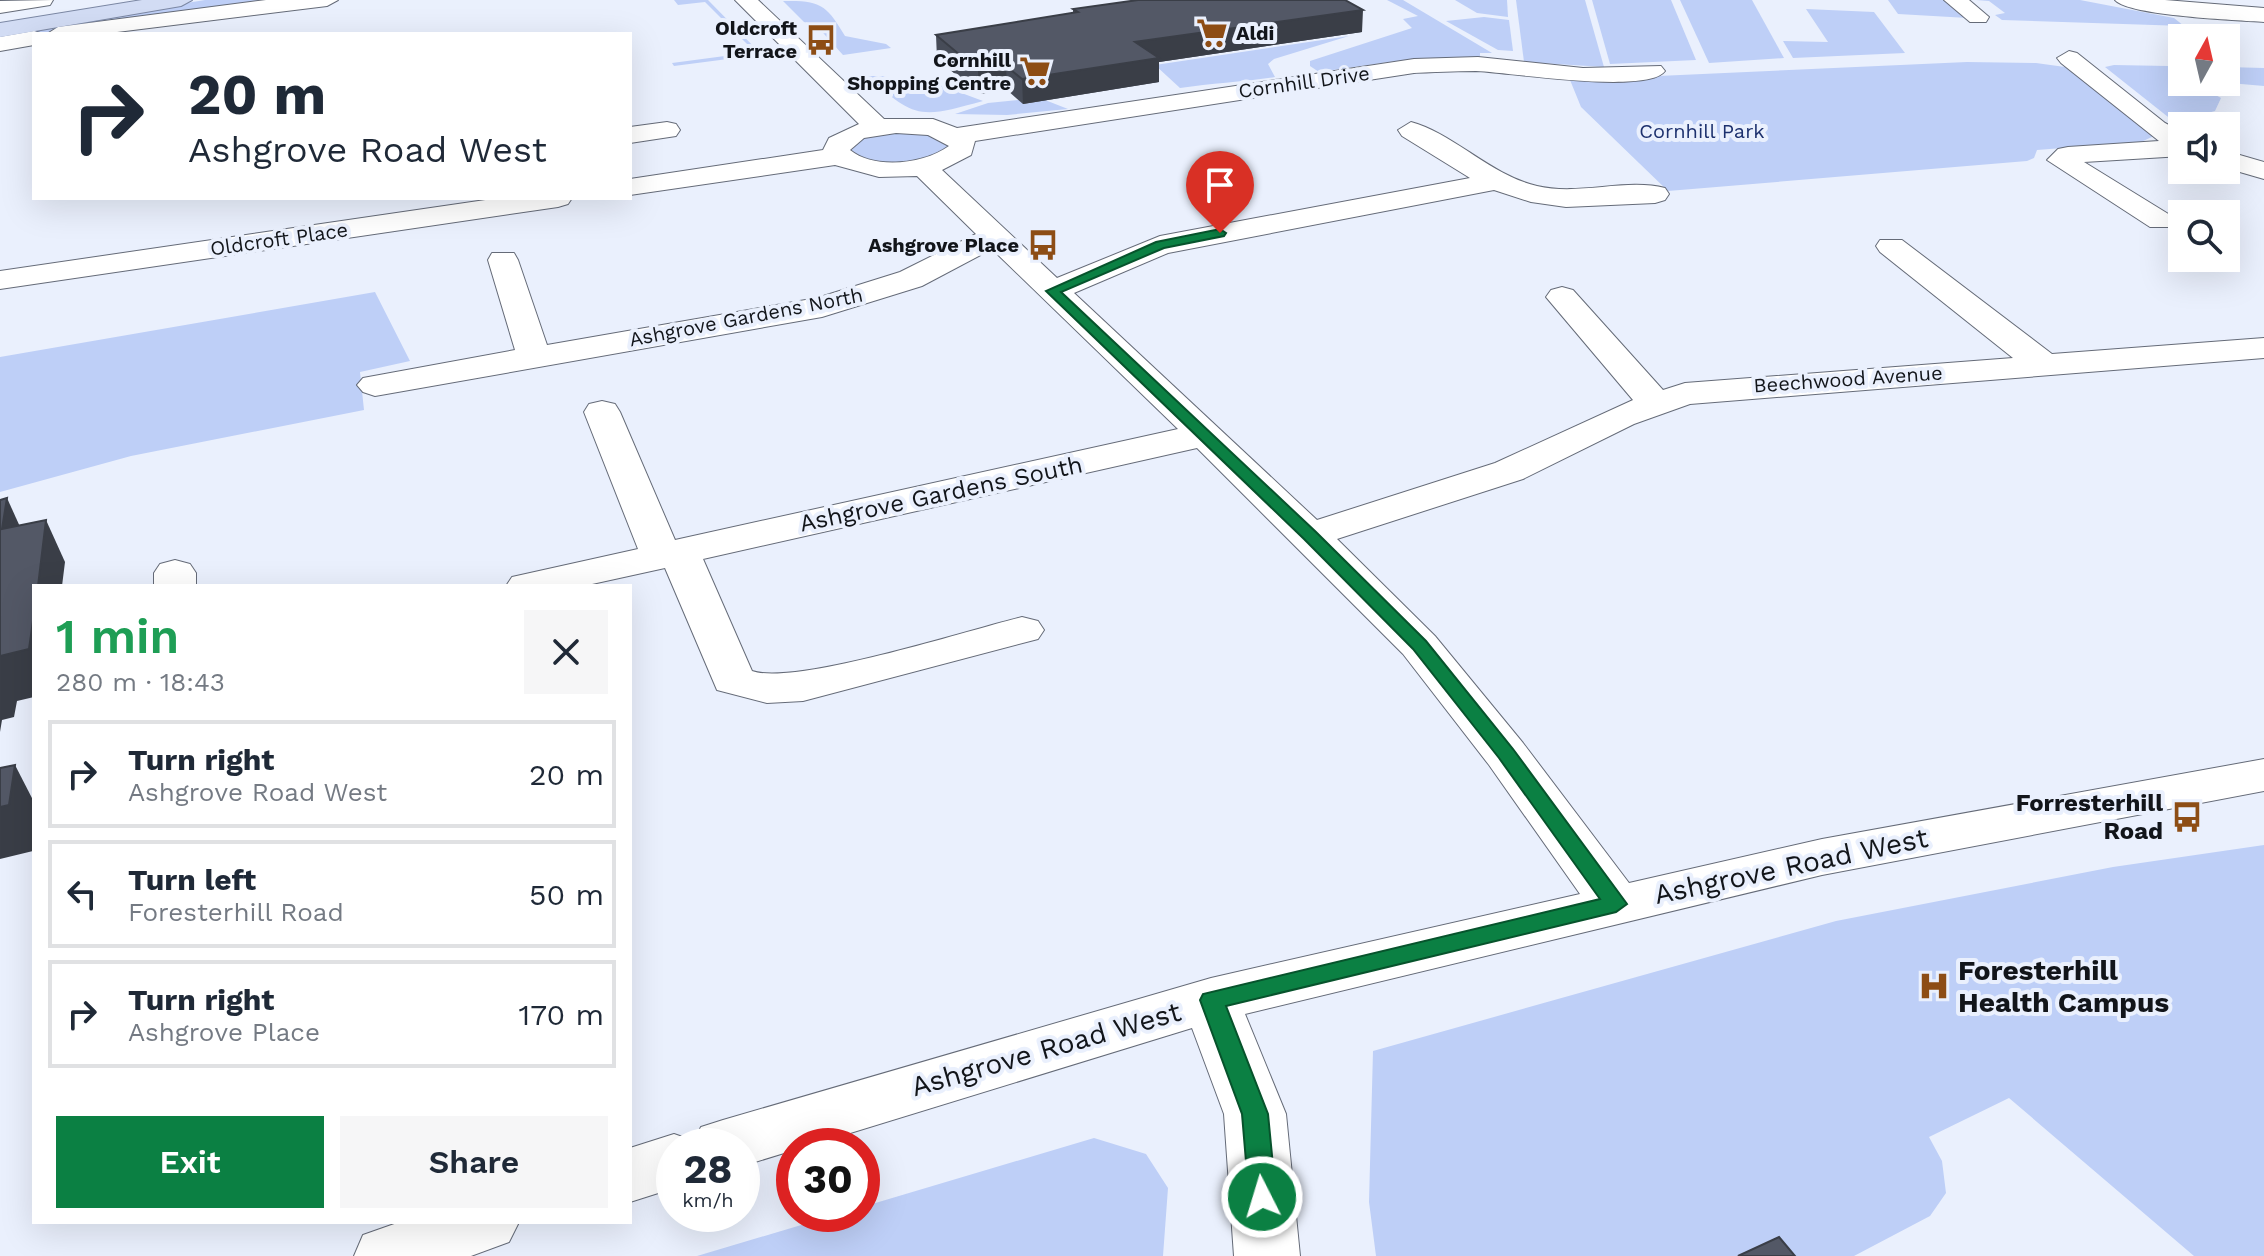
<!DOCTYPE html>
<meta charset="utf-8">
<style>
:root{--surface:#fff;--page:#f6f6f7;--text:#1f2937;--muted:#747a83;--line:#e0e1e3;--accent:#0b8043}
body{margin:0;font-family:"Work Sans",sans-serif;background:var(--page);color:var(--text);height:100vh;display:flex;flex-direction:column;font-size:30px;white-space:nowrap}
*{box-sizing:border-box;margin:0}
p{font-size:26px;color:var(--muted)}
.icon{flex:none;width:44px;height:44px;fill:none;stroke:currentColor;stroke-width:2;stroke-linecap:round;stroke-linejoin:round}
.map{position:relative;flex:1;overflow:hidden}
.drawer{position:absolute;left:32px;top:584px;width:600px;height:640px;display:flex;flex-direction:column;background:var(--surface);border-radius:0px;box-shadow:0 8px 32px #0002}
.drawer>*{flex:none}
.top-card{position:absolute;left:32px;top:32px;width:600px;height:168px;border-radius:0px;box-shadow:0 8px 32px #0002;background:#fff;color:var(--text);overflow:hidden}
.needle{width:52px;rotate:8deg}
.fabs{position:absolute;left:2168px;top:24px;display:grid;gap:16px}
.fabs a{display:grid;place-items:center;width:72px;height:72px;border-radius:0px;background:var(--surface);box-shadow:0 8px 32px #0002;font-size:40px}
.speed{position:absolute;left:656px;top:1128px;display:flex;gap:16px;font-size:40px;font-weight:700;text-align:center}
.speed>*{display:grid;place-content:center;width:104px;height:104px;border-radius:50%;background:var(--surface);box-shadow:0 8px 32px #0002;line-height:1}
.speed small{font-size:20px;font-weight:400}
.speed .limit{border:12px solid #d22;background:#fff;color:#111}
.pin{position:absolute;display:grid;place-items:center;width:68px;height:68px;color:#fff;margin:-82px -34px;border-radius:50% 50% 50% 0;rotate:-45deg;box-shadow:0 0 8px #0007}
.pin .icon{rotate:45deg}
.me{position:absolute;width:88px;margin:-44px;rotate:355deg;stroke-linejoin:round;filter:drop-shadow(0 0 6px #0008)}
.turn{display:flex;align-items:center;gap:28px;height:168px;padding:0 24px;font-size:36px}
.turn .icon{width:104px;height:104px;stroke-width:2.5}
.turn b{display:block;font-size:56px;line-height:68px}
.round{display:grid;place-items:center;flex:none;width:84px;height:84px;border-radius:0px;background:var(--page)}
.summary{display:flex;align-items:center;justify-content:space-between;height:136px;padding:0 24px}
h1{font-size:48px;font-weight:600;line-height:60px;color:#1e9e55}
.cta{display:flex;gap:16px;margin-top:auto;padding:16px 24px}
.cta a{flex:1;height:92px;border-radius:0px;background:var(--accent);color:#fff;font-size:32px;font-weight:600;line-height:92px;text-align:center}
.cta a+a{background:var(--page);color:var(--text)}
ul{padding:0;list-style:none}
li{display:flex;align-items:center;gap:24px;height:108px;margin:0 16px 12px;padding:0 8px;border:4px solid var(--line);border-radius:0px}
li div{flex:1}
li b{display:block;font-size:30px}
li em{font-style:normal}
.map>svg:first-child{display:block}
.green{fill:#becff7}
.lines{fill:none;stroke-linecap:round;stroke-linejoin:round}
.minor-casing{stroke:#656b78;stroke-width:2}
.major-casing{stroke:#7b87a3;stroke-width:2}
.minor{fill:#fff;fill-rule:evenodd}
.major{fill:#d2dcf4;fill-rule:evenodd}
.wall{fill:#474c58}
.shaded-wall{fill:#3a3e47}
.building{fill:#535866;stroke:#3a3e47;stroke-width:2}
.route{fill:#0b8043;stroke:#07532c;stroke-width:2}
.labels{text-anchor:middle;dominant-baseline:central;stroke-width:8;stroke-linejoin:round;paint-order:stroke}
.far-poi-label{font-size:20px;font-weight:bold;fill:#12151a;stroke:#eaf0fd;text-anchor:end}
.far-street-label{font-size:20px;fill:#12151a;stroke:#eaf0fd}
.far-park-label{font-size:20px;fill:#1d316e;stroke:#eaf0fd}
.street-label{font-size:24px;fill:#12151a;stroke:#eaf0fd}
.poi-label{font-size:24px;font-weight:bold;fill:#12151a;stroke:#eaf0fd;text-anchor:end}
.near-street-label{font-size:28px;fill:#12151a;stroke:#eaf0fd}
.near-poi-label{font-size:28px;font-weight:bold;fill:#12151a;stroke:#eaf0fd;text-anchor:start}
</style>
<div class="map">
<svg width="2264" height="1256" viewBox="0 0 2264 1256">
<rect width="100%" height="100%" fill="#eaf0fd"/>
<g class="green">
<path d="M 205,0 L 266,0 L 260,4 L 39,34 L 0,33 Z"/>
<path d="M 674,0 L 708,0 L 759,52 L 751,56 L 674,66 L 672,63 L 755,52 L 705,2 L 678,5 Z"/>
<path d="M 1387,0 L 1403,0 L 1492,53 L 1480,53 L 1480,57 L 1396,61 L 1319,72 L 1310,66 L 1310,61 L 1412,28 L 1403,19 L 1418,16 Z"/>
<path d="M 1455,0 L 1507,0 L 1508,17 L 1477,13 Z"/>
<path d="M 1516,0 L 1585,0 L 1604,67 L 1524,62 Z"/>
<path d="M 1592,0 L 1671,0 L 1696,60 L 1610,64 Z"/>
<path d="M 1680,0 L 1752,0 L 1784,58 L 1709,63 Z"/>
<path d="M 1888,0 L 1945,0 L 1968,18 L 1898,14 Z"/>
<path d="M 1976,0 L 2080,0 L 2174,18 L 2184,26 L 2002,20 L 1995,15 L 2005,13 L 1989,1 Z"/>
<path d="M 783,1 C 822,0 827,6 845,36 L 886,44 L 891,48 L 843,55 L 816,25 L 804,22 Z"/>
<path d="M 1806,9 L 1874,12 L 1905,53 L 1793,58 L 1783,41 L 1828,42 Z"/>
<path d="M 1484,17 L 1509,20 L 1513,51 L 1498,50 L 1446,21 Z"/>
<path d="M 1349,36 L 1274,59 L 1268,64 L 1275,77 C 1243,82 1212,83 1180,88 L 1155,65 Z"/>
<path d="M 1967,62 L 2036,63 L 2065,67 L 2154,136 L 2141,142 L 2037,150 L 2034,158 L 2027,161 L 1668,191 L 1581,107 L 1570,80 Z"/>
<path d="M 2114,65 L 2168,66 L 2182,77 L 2182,82 L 2192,82 L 2221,98 L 2215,111 L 2186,119 L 2186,126 L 2182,128 L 2105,67 Z"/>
<path d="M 2226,67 L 2264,68 L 2264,86 L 2218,82 L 2226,82 Z"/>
<path d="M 867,76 L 885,76 L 900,87 L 932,82 L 983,101 C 921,118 916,120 867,76 Z"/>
<path d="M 1019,100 L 1024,104 L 1045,100 L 1068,109 L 1007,115 L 955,114 L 988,103 Z"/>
<path d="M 915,130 L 946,141 L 947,147 C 929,168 872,171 852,151 L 853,145 L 869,135 Z"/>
<path d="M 375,292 L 410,361 L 360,372 L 364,410 L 131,456 L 0,492 L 0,357 Z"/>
<path d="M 2264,845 L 2264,1256 L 2194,1256 L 2009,1098 L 1929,1137 L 1942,1161 L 1946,1193 L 1930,1216 L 1854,1256 L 1376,1256 L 1369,1202 L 1373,1051 L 1836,921 L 2113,867 Z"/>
<path d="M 1094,1138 L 1146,1154 L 1168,1188 L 1163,1256 L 697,1256 L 838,1214 L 862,1214 L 862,1207 Z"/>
</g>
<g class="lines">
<defs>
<g id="minor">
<path d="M 53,0 L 50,5 L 0,13 L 0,1 Z"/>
<path d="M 266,0 L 338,0 L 327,6 L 101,34 L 47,34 L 58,27 Z"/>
<path d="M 735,0 L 758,0 L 884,119 L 933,119 L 957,128 L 1414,59 L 1478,57 L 1583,68 L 1661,66 L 1665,71 C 1648,95 1507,72 1476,71 C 1455,71 1435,72 1414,73 L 975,141 L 971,155 L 942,170 L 1057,278 L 1160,236 L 1470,178 L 1402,136 L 1398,130 L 1411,122 C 1453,133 1490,175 1537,186 C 1579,196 1626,178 1665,188 L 1669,194 L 1665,200 L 1655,203 L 1566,207 L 1531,202 L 1494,190 L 1168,253 L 1074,293 L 1317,520 L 1495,463 L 1633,400 L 1546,297 L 1551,290 L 1562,287 L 1573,290 L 1663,390 L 1685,383 L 2013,358 L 1880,252 L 1876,246 L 1880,240 L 1902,240 L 2052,354 L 2264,338 L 2264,358 L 1690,404 L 1634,424 L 1523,479 L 1337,539 L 1435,636 L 1523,743 L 1629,883 L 1822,839 L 2264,759 L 2264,791 L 1822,875 L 1245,1014 L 1286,1114 L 1300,1256 L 1234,1256 L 1224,1114 L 1192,1028 L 808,1146 L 794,1146 L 794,1150 L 742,1166 L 742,1146 L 674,1146 L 674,1188 L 630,1202 L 630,1148 L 674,1134 L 694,1141 L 701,1127 L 723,1120 L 1211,978 L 1580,894 L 1489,765 L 1403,654 L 1197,448 L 703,559 L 752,671 C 795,686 969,630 1022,617 L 1038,621 L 1044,630 L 1038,639 L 803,701 L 767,703 L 717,690 L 665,568 L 583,586 L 506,586 L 512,577 L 638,549 L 584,412 L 589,404 L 602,401 L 615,404 L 620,412 L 675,540 L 1178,429 L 992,249 L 922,286 L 822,317 L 375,396 L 363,392 L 357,385 L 363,378 L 515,350 L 488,260 L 492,253 L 514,253 L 518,260 L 547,345 L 817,298 L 900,272 L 976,234 L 917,176 L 879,177 L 835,165 L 630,195 L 630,179 L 823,150 L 829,138 L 859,124 ZM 896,133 L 928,135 L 949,146 C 924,164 875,170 850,150 L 864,138 Z"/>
<path d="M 1944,0 L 1969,0 L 1989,17 L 1986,22 L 1970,22 Z"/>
<path d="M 2115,0 L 2165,0 L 2264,8 L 2264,22 C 2238,20 2129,16 2115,0 Z"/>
<path d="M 34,31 L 43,34 L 34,34 L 34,45 L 0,51 L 0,37 Z"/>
<path d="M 2069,51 L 2077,53 L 2165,123 L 2182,132 L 2182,156 L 2084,162 L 2170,215 L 2175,221 L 2170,227 L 2150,227 L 2047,160 L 2058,149 L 2068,147 L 2159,141 L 2061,63 L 2057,58 Z"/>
<path d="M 667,122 L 676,124 L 680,130 L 676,136 L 630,143 L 630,127 Z"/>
<path d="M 2226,151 L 2264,162 L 2264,179 L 2226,168 Z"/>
<path d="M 499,198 L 572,198 L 568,204 L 558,207 L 0,289 L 0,271 Z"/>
<path d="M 175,560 L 190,564 L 196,573 L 196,586 L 154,586 L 154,573 L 160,564 Z"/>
<path d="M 400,1222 L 519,1222 L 509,1242 L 471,1256 L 354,1256 L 363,1235 Z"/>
</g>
<path id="major" d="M 142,0 L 192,0 L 181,6 L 0,37 L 0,23 Z"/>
</defs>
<use href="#minor" class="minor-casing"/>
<use href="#major" class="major-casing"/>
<use href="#minor" class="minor"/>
<use href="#major" class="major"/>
</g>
<path class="wall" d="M 1073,9 L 1362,32 L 1159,62 L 1159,82 L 1023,104 L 1007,90 L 979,94 L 937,59 L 936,35 L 1073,13 Z"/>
<g class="shaded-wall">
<path d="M 1363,10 L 1362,32 L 1159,62 L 1159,82 L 1023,104 L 1022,79 L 1135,42 Z"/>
<path d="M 1006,66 L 1007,90 L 979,94 L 978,70 Z"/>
<path d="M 7,498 L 26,540 L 2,529 Z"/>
<path d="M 46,520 L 65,562 L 62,586 L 38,586 Z"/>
<path d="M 34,614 L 34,697 L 17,701 L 14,717 L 2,720 L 0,732 L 0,656 Z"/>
<path d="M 15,765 L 34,802 L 33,851 L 0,859 L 0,807 Z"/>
</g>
<g class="building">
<path d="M 1138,0 L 1345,0 L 1363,10 L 1135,42 L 1159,58 L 1022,79 L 1006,66 L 978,70 L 936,35 L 1078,12 L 1073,9 Z"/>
<path d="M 7,498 L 2,529 L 46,520 L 38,586 L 34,586 L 34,614 L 29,649 L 0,656 L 0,500 Z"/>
<path d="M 15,765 L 9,805 L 0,807 L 0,768 Z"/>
<path d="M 1779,1237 L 1795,1256 L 1738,1256 Z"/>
</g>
<path class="route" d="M 1220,229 L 1226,233 L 1224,236 L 1164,248 L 1061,292 L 1316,532 L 1426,641 L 1513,749 L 1627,904 L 1616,912 L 1226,1006 L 1268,1114 L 1276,1197 L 1272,1205 L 1262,1208 L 1253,1205 L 1249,1197 L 1242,1114 L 1200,1000 L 1203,994 L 1600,899 L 1499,758 L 1413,649 L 1304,539 L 1046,291 L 1156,242 Z"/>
<defs>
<symbol id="supermarket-bare" viewBox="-9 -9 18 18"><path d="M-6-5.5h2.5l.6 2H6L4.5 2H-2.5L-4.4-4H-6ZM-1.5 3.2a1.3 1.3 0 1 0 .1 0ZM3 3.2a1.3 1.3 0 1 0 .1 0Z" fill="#8d4d15" stroke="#eaf0fd" stroke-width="2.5" paint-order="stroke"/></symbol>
<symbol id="bus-bare" viewBox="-9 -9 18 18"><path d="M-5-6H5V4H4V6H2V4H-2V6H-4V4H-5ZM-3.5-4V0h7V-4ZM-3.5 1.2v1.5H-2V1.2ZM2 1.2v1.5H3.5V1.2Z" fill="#8d4d15" stroke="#eaf0fd" stroke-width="2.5" paint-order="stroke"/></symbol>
<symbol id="hospital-bare" viewBox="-9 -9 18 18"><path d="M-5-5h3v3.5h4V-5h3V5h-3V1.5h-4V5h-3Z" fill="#8d4d15" stroke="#eaf0fd" stroke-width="2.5" paint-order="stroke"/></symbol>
</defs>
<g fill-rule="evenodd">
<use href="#supermarket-bare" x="1190" y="11" width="44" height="44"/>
<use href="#bus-bare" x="799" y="18" width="44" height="44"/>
<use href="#supermarket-bare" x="1013" y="49" width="44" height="44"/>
<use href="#bus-bare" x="1021" y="223" width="44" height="44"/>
<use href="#bus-bare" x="2165" y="795" width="44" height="44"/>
<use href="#hospital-bare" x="1912" y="964" width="44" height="44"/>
</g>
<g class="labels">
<g class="far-poi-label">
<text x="797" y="28">Oldcroft<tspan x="797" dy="23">Terrace</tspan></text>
<text x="1236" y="33" text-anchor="start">Aldi</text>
<text x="1011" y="60">Cornhill<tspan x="1011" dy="23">Shopping Centre</tspan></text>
<text x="1019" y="245">Ashgrove Place</text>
</g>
<g class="far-street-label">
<text transform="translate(1304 82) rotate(-8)">Cornhill Drive</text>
<text transform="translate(279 239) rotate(-8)">Oldcroft Place</text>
<text transform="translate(746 317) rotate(-11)">Ashgrove Gardens North</text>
<text transform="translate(1848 379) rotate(-4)">Beechwood Avenue</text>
</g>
<g class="far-park-label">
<text x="1702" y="131">Cornhill Park</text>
</g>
<g class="street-label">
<text transform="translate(941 494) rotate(-12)">Ashgrove Gardens South</text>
</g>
<g class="poi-label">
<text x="2163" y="803">Forresterhill<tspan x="2163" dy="28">Road</tspan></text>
</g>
<g class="near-street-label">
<text transform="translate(1791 866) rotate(-12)">Ashgrove Road West</text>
<text transform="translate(1046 1049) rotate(-16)">Ashgrove Road West</text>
</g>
<g class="near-poi-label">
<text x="1958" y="970">Foresterhill<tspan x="1958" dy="32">Health Campus</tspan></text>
</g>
</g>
</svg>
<div class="fabs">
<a><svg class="needle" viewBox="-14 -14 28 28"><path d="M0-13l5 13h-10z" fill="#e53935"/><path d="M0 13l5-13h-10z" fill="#747a83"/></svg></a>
<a><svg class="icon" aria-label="sound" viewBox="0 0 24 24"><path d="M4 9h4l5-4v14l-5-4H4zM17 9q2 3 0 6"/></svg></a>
<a><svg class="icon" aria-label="search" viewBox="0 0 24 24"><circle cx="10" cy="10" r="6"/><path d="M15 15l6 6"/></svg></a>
</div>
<div class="speed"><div>28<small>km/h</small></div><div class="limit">30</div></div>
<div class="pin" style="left:1220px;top:233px;background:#d93025"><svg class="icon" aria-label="arrive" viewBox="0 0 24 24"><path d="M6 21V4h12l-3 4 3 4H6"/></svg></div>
<svg class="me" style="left:1262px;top:1197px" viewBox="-20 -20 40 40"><circle r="17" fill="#0b8043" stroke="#fff" stroke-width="3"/><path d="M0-11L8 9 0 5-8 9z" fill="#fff"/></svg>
<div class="top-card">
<div class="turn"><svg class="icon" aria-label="right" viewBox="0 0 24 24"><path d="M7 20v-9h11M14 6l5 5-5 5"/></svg><div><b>20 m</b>Ashgrove Road West</div></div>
</div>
<section class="drawer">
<div class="summary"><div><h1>1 min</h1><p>280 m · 18:43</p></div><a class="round"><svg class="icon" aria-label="close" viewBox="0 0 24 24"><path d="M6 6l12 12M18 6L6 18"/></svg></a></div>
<ul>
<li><svg class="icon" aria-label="right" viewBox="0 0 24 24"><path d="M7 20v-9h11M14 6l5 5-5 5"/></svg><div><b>Turn right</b><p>Ashgrove Road West</p></div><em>20 m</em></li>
<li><svg class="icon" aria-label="left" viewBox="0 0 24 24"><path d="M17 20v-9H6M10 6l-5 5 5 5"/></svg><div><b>Turn left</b><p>Foresterhill Road</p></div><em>50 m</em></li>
<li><svg class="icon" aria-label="right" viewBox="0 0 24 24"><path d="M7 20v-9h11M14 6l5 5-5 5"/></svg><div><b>Turn right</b><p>Ashgrove Place</p></div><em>170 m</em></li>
</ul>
<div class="cta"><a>Exit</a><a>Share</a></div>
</section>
</div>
